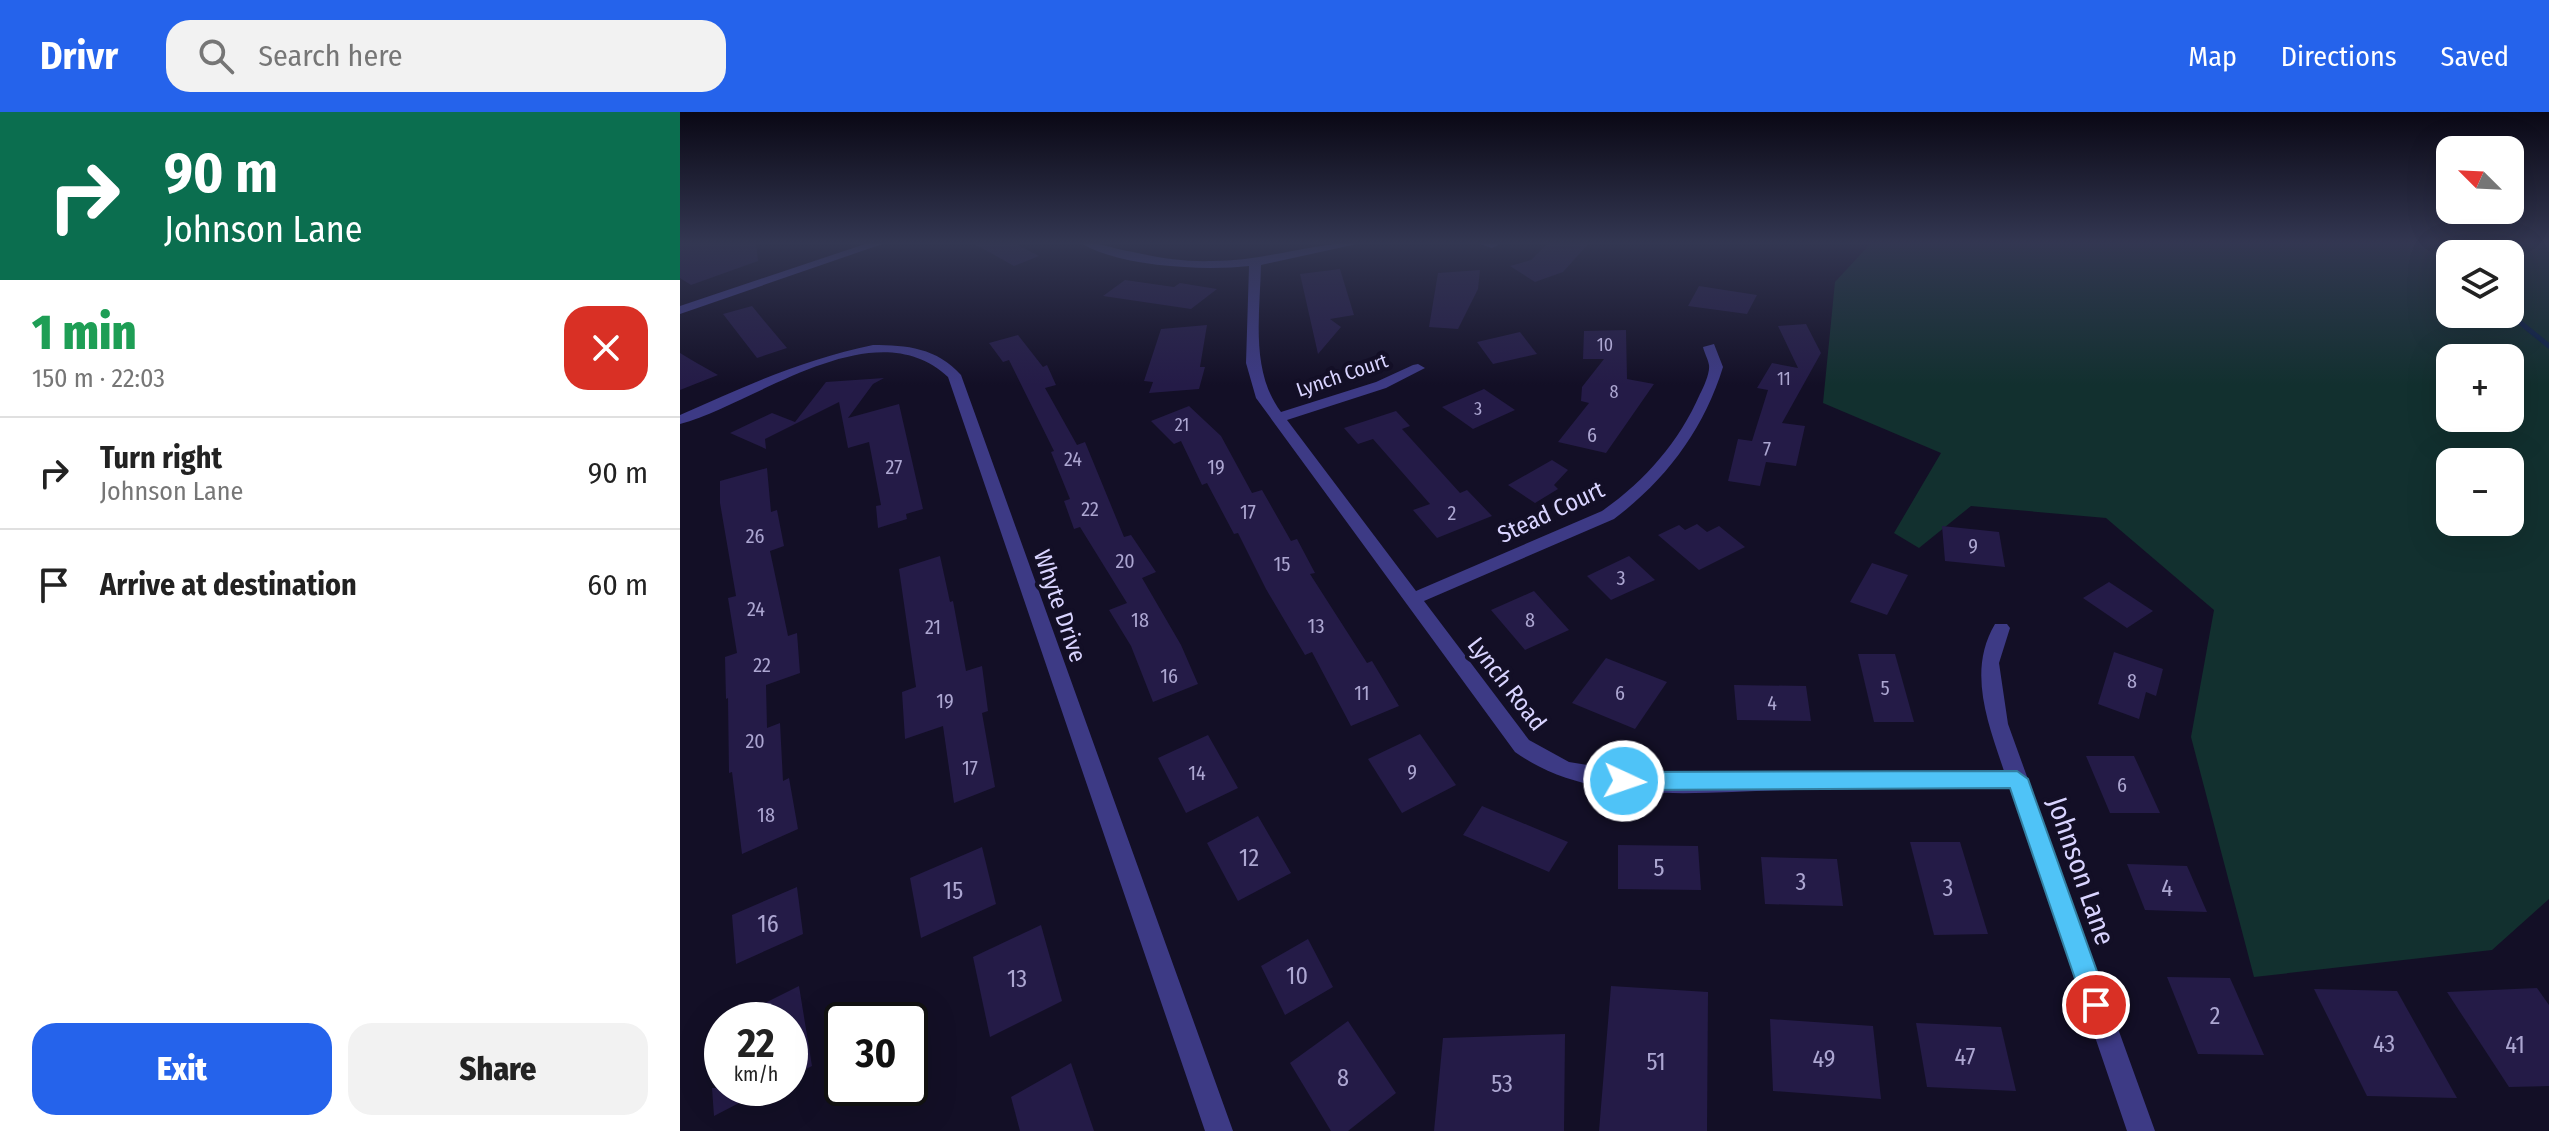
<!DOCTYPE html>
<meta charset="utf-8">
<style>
:root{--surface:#fff;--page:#f2f2f2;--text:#222;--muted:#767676;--line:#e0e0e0;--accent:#2563eb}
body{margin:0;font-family:"Fira Sans Condensed",sans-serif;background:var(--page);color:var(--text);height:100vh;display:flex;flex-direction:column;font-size:30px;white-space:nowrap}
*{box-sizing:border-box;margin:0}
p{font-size:26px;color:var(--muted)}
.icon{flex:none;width:44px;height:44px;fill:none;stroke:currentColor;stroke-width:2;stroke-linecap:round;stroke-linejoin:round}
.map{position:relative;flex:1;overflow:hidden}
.panel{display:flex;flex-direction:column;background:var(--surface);width:680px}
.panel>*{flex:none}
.banner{background:#0b6e4f;color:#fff;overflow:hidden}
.needle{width:52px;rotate:294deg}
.fabs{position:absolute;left:1756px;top:24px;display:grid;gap:16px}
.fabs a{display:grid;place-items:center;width:88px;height:88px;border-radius:16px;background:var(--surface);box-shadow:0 8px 32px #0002;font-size:40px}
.speed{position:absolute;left:24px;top:890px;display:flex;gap:16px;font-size:40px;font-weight:700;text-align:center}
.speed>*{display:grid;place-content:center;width:104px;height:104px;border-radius:50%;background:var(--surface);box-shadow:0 8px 32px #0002;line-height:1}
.speed small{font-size:20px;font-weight:400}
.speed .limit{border:4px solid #111;border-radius:12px;background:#fff;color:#111}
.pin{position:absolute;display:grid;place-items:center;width:68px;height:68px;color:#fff;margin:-34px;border:4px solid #fff;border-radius:50%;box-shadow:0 2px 8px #0007}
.me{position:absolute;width:88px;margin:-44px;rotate:93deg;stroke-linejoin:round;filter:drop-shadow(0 0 6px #0008)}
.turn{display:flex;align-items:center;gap:28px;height:168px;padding:0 32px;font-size:36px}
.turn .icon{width:104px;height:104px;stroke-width:2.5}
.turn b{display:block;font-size:56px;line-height:68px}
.round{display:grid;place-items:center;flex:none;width:84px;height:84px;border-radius:24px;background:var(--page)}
.summary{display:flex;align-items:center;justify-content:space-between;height:136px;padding:0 32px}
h1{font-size:48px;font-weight:800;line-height:60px;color:#1e9e55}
.button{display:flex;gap:16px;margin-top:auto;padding:16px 32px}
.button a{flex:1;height:92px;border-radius:24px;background:var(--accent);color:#fff;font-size:32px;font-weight:800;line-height:92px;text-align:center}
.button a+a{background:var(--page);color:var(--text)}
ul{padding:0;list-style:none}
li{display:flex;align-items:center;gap:24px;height:112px;padding:0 32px;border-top:2px solid var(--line)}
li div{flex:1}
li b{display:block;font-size:30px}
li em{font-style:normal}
header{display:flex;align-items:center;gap:48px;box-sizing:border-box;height:112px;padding:0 40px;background:var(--accent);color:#fff}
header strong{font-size:38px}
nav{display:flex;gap:44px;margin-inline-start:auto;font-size:28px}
.search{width:560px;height:72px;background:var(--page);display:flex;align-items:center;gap:20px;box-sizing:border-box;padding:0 28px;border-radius:24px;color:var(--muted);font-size:30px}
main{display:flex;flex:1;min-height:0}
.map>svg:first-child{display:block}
.green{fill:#12302f;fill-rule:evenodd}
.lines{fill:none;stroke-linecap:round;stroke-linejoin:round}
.stream{stroke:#0c2248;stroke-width:5}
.building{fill:#241b47}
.minor{fill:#3d3a85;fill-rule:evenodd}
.route{fill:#4fc3f7;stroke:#337fa1;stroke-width:2}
.labels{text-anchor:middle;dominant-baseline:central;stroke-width:8;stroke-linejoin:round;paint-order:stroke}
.far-number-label{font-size:18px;fill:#aca6d1}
.far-street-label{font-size:20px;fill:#d9d4ff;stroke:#130f26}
.number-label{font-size:20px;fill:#aca6d1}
.street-label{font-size:24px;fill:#d9d4ff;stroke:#130f26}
.near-number-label{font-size:24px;fill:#aca6d1}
.near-street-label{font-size:28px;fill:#d9d4ff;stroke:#130f26}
</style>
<header>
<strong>Drivr</strong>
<div class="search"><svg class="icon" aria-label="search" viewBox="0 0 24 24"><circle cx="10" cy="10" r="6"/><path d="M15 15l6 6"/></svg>Search here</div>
<nav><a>Map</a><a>Directions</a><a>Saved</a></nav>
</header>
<main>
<section class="panel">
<div class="banner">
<div class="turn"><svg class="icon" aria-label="right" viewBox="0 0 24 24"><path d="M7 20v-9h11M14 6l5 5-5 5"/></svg><div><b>90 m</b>Johnson Lane</div></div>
</div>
<div class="summary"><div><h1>1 min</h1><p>150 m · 22:03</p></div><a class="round" style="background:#d93025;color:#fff"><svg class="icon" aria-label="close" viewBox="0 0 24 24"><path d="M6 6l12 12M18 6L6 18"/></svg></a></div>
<ul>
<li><svg class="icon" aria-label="right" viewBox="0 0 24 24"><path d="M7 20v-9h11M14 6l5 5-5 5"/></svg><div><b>Turn right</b><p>Johnson Lane</p></div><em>90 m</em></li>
<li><svg class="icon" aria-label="arrive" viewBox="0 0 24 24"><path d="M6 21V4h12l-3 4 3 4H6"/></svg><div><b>Arrive at destination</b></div><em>60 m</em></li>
</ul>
<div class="button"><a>Exit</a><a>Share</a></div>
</section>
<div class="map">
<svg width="1869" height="1019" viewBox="0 0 1869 1019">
<rect width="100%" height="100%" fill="#130f26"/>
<path class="green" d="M 1192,130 L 1869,130 L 1869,787 L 1812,838 L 1574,865 L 1511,625 L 1534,498 L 1426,406 L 1291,394 L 1239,436 L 1214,421 L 1261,341 L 1143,291 L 1155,170 ZM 1770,142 L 1830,142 L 1830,202 L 1770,202 ZM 1770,246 L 1830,246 L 1830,306 L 1770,306 ZM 1770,350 L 1830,350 L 1830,410 L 1770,410 Z"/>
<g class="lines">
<g class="stream">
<path d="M 1818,130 L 1821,142"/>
<path d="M 1830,189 L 1837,208 L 1869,234"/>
</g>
</g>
<g class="building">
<path d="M 0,130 L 76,130 L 78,149 L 11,173 L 0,166 Z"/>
<path d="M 291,130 L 332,130 L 359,144 L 334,154 Z"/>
<path d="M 869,130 L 910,130 L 883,160 L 855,170 L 830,154 L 851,148 Z"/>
<path d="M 660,157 L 674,203 L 650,207 L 661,215 L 638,242 L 620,162 Z"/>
<path d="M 800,158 L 798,177 L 778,217 L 749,215 L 758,161 Z"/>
<path d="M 445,168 L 494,175 L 500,171 L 537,177 L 511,197 L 423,184 Z"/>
<path d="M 1019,174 L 1077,183 L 1067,202 L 1008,194 Z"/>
<path d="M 72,194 L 81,205 L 107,236 L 77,246 L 43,202 Z"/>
<path d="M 1126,212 L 1141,241 L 1102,311 L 1125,314 L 1116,354 L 1086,350 L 1080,374 L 1048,369 L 1058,327 L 1072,329 L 1088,278 L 1077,276 L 1092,251 L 1118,256 L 1098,214 Z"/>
<path d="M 527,213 L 520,255 L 525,255 L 519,277 L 469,281 L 473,270 L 464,269 L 481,217 Z"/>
<path d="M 946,218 L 947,267 L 974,272 L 926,341 L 878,330 L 909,291 L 901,289 L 902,275 L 924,247 L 903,247 L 904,219 Z"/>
<path d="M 840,220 L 857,242 L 813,252 L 797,230 Z"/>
<path d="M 338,223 L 363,255 L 367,253 L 376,273 L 365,276 L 397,333 L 405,330 L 444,425 L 451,423 L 476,460 L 462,466 L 501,533 L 518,572 L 473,590 L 451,534 L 429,498 L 447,491 L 400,415 L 394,417 L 384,389 L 390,387 L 371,340 L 374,339 L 329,248 L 323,250 L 309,231 Z"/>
<path d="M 0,241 L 15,250 L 38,263 L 0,278 Z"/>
<path d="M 204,266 L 193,272 L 168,306 L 219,292 L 243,397 L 226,402 L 227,407 L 198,416 L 196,394 L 201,393 L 189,330 L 168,336 L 159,290 L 85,327 L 86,337 L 50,321 L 92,301 L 115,310 L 146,270 Z"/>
<path d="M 804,277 L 835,298 L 793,317 L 762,295 Z"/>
<path d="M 509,294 L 541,324 L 572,381 L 582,378 L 611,429 L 617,427 L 635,461 L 630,462 L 687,551 L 692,549 L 719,594 L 671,614 L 632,540 L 625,543 L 586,477 L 558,421 L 554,422 L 527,371 L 522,373 L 501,329 L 494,332 L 471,309 Z"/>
<path d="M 716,299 L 730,314 L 722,317 L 780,381 L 787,378 L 812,404 L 757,426 L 733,398 L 750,392 L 693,327 L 678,332 L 664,316 Z"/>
<path d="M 872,348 L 888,358 L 874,373 L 878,377 L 855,391 L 828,373 Z"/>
<path d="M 87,356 L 91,400 L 97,398 L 104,434 L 90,439 L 108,524 L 117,521 L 120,561 L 86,573 L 87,616 L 100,611 L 103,669 L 109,666 L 118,717 L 62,742 L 52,660 L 49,661 L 48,586 L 46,587 L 45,545 L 57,541 L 48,486 L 56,484 L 40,391 L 40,369 Z"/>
<path d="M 1017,412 L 1027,420 L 1039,414 L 1065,435 L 1019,458 L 978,423 L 999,413 L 1005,418 Z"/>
<path d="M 1262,414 L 1319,420 L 1325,455 L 1265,449 Z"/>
<path d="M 260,444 L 270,490 L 273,489 L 286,559 L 302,554 L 308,599 L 302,601 L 315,675 L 274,691 L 263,614 L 225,627 L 222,580 L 236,575 L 219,457 Z"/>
<path d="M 949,444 L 975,468 L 931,488 L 907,464 Z"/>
<path d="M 1192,451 L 1228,463 L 1207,503 L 1170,490 Z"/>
<path d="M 1429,470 L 1473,499 L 1447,516 L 1403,486 Z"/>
<path d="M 854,479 L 889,518 L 845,538 L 811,498 Z"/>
<path d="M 1434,540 L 1483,557 L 1476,584 L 1466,580 L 1459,607 L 1418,592 Z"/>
<path d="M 1178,542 L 1215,542 L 1234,610 L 1194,610 Z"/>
<path d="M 926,546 L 987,570 L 955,617 L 892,591 Z"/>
<path d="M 1054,573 L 1126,574 L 1131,609 L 1057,608 Z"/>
<path d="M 740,622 L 776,673 L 722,701 L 688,647 Z"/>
<path d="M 528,623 L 558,676 L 506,701 L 478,646 Z"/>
<path d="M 1406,644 L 1454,644 L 1480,701 L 1430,701 Z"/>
<path d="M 802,694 L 888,730 L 869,760 L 783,723 Z"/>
<path d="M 578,704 L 611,761 L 558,789 L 527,731 Z"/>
<path d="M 1230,730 L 1280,730 L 1308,822 L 1254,823 Z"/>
<path d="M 938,733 L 1018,734 L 1021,778 L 938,777 Z"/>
<path d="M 302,735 L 316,792 L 241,826 L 230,766 Z"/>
<path d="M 1081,745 L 1157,747 L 1163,794 L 1085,792 Z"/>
<path d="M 1447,752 L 1507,754 L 1527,800 L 1465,798 Z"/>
<path d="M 117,775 L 123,822 L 56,852 L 52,803 Z"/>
<path d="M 361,813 L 382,889 L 310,925 L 293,845 Z"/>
<path d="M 628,827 L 653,875 L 605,903 L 581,854 Z"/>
<path d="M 1487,865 L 1550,866 L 1584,943 L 1518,942 Z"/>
<path d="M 119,874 L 132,954 L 110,965 L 110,908 L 51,908 Z"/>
<path d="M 931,874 L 1028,880 L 1027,1019 L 919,1019 Z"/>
<path d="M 1857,876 L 1869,893 L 1869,974 L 1829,975 L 1767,880 Z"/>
<path d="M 1634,877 L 1717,879 L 1777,986 L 1687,984 Z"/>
<path d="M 1090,907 L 1193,914 L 1201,987 L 1093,979 Z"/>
<path d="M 668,909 L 716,981 L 668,1019 L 651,1019 L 610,951 Z"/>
<path d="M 1236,911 L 1321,915 L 1336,979 L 1247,975 Z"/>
<path d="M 885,922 L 884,1019 L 754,1019 L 763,926 Z"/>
<path d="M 391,951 L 414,1019 L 340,1019 L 331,985 Z"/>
<path d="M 32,976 L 88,976 L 34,1004 Z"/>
</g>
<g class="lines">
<g class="minor">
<path d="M 191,130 L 208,130 L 0,202 L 0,194 Z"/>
<path d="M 399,130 C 418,130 434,137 453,140 C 479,146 506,150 533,149 C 585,149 634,130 686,130 L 581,153 C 580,202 570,259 601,300 L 696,270 L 733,253 L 738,252 L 745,256 L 706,276 L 607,308 L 736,479 L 922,399 C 965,369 999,330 1020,282 C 1024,274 1030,261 1029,253 C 1028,247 1024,240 1023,235 L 1034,232 L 1043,255 C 1024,317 986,368 934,407 L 744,489 L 849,628 L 889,650 L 969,663 L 1324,659 C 1308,611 1287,559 1315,512 L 1327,512 L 1330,516 L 1319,551 L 1328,612 L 1475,1019 L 1447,1019 L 1330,675 C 1258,676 1187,677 1115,678 C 1024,679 913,696 835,640 L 576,286 L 566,251 L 569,154 C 524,159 438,155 399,130 Z"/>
<path d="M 794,130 L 815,130 L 818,133 L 812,136 Z"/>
<path d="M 193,233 C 227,233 257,236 281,263 L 553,1019 L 525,1019 L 268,265 C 194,196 77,291 0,312 L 0,303 C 63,275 124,247 193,233 Z"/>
</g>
</g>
<linearGradient id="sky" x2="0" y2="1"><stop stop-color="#0a0815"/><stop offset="0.48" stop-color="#333752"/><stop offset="1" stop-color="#333752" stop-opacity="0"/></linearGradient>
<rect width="1869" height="273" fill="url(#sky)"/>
<path class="route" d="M 1337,659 L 1348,667 L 1429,893 L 1425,901 L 1416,905 L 1407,901 L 1404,893 L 1330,676 L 944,678 L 933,669 L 944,660 Z"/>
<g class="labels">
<g class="far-number-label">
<text x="925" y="233">10</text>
<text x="1104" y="267">11</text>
<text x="934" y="280">8</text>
<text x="798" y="297">3</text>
<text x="502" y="313">21</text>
</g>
<g class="far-street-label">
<text transform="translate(662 263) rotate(-19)">Lynch Court</text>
</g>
<g class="number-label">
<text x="912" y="323">6</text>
<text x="1087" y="337">7</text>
<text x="393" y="347">24</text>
<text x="214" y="355">27</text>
<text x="536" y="355">19</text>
<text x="410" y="397">22</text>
<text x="568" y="400">17</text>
<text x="772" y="401">2</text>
<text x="75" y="424">26</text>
<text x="1293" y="434">9</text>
<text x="445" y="449">20</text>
<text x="602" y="452">15</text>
<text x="941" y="466">3</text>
<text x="76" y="497">24</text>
<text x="460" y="508">18</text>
<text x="850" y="508">8</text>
<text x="636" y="514">13</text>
<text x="253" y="515">21</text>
<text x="82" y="553">22</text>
<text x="489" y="564">16</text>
<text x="1452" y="569">8</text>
<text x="1205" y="576">5</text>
<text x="682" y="581">11</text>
<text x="940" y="581">6</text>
<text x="265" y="589">19</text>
<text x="1092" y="591">4</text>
<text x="75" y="629">20</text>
<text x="290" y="656">17</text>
<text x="732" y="660">9</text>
<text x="517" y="661">14</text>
<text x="1442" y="673">6</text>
<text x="86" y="703">18</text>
</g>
<g class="street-label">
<text transform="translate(871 400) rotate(-25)">Stead Court</text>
<text transform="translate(380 494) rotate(71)">Whyte Drive</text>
<text transform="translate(827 572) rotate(52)">Lynch Road</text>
</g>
<g class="near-number-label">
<text x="569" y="746">12</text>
<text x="979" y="756">5</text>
<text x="1121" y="770">3</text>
<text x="1268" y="776">3</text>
<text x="1487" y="776">4</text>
<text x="273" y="779">15</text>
<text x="88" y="812">16</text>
<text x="617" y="864">10</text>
<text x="337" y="867">13</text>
<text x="1535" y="904">2</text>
<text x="1704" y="932">43</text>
<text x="1835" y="933">41</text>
<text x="1285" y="945">47</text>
<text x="1144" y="947">49</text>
<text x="976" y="950">51</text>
<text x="663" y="966">8</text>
<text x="822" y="972">53</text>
</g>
<g class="near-street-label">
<text transform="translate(1401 759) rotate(71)">Johnson Lane</text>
</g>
</g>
</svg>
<div class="fabs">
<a><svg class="needle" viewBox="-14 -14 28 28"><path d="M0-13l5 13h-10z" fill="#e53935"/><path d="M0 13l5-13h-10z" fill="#767676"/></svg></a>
<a><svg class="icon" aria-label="layers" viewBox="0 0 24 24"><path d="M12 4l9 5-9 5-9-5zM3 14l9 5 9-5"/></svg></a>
<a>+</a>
<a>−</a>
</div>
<div class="speed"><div>22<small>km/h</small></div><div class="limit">30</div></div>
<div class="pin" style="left:1416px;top:893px;background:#d93025"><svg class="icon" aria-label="arrive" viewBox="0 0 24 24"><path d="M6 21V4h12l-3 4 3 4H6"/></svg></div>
<svg class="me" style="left:944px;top:669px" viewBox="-20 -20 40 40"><circle r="17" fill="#4fc3f7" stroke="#fff" stroke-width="3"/><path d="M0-11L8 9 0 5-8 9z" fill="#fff"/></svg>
</div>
</main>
